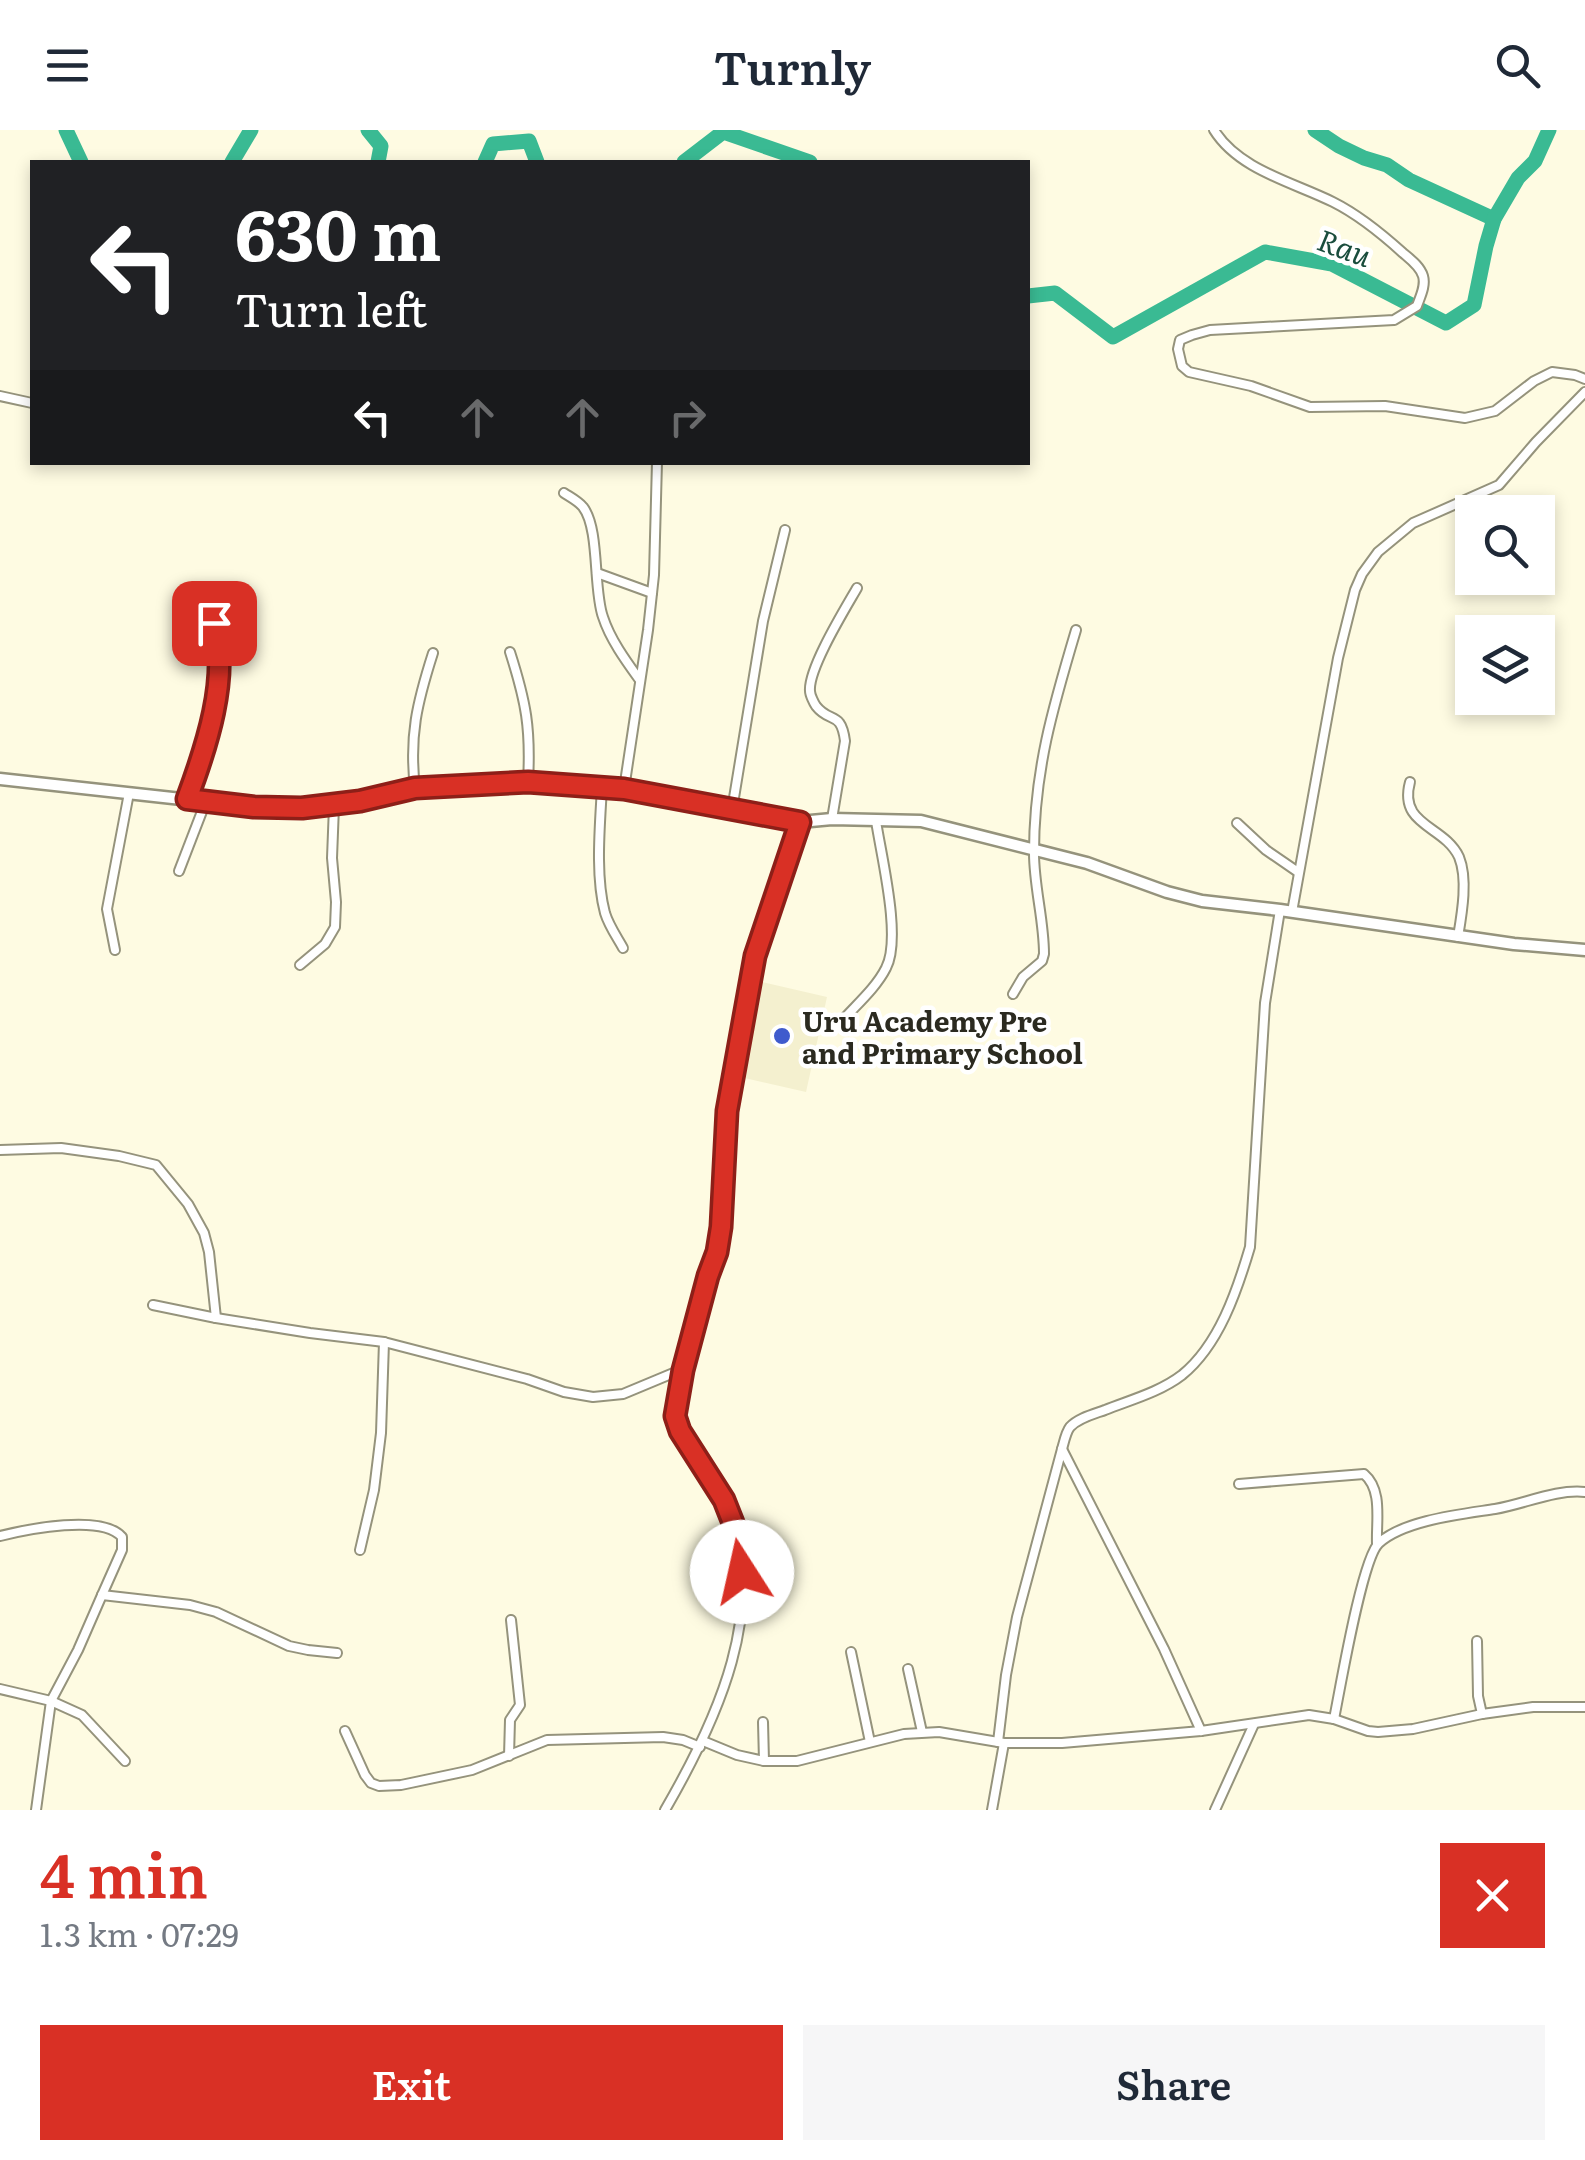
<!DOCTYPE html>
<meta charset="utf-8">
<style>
:root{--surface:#fff;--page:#f6f6f7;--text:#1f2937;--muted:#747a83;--accent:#d93025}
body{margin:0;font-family:Literata,serif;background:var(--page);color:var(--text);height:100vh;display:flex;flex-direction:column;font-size:38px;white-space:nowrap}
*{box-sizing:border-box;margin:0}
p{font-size:32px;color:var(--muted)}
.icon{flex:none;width:55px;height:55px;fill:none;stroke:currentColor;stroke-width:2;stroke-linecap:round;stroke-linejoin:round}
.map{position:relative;height:1680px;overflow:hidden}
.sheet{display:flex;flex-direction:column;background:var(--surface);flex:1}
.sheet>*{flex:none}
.guide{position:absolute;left:30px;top:30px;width:1000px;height:305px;border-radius:0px;box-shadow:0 5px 15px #0003;background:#202124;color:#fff;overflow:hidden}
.fabs{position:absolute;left:1455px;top:365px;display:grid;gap:20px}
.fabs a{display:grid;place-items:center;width:100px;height:100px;border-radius:0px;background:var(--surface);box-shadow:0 5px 15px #0003;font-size:50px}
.pin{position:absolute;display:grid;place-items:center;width:85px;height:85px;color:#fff;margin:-42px;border-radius:20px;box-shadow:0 5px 15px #0006}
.me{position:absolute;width:110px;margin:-55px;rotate:350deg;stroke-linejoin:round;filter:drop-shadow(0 0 8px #0008)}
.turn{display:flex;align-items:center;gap:35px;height:210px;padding:0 40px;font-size:45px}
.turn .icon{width:130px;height:130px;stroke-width:2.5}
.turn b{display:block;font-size:70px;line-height:85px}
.lanes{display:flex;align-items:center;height:95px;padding:0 40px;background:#0003;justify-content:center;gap:50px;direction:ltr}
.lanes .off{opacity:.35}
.round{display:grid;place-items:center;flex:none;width:105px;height:105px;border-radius:0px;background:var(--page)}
.summary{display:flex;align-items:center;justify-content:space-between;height:170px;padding:0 40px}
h1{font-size:60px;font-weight:600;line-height:75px;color:var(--accent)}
.button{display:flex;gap:20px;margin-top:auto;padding:20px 40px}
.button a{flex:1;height:115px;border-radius:0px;background:var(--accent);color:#fff;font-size:40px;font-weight:600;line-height:115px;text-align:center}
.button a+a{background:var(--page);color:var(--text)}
header{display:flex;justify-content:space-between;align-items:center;height:130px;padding:0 40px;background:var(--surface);font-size:45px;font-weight:600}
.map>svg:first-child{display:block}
.built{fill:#f4f0cf}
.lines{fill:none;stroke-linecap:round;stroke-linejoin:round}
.river{stroke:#3aba93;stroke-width:15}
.minor-casing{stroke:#95937c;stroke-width:12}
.tertiary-casing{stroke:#95937c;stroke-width:15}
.minor{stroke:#fff;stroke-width:8}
.tertiary{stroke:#fff;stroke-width:10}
.route-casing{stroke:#8d1f18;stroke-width:25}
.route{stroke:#d93025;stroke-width:18}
.poi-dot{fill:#3f5bcd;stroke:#fff;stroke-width:4}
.labels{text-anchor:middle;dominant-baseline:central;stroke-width:9;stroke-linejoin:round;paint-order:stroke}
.poi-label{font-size:28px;font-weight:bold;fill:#2b2a20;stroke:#fff;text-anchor:start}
.water-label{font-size:30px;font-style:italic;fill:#1a4d3d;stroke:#fff}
</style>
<header><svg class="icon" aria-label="menu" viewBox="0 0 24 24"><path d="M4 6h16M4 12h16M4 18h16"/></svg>Turnly<svg class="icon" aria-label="search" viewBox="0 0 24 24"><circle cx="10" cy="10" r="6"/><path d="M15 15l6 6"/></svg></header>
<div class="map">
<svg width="1585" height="1680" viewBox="0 0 1585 1680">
<rect width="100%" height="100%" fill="#fefbe2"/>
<path class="built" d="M 758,851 L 827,867 L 806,962 L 736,946 Z"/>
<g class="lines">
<g class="river">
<path d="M 66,0 L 81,32"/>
<path d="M 368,0 L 381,16 L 378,32"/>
<path d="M 1315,0 L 1339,16 L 1364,28 L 1387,35 L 1409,50 L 1494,89"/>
<path d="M 232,32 L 251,0"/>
<path d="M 485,32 L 493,14 L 529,11 L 537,32"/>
<path d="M 684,32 L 723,2 L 810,32"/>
<path d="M 1028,166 L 1055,163 L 1113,207 L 1265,122 L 1332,134 L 1446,193 L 1474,175 L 1486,116 L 1494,89 L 1518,48 L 1535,31 L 1549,0"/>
</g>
<defs>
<g id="minor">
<path d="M 1214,0 C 1239,40 1293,52 1333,72 C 1359,85 1381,103 1403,123 C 1410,129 1420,136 1423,146 C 1426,156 1420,167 1417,176 L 1394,190 L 1210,200 L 1192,205 L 1180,210 L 1178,219 L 1182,236 L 1189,242 L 1251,256 L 1310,277 L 1385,276 L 1465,288 L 1495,281 L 1534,251 L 1552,242 L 1575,245 L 1585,249"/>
<path d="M 0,266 L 32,273"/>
<path d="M 564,363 C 570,367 578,371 583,377 C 600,399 593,460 603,487 C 610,509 626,531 639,549"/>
<path d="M 597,443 L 652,463"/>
<path d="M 510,522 C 526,572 531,598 528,652"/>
<path d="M 1410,652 C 1398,696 1444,695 1459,727 C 1468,749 1462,783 1458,807"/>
<path d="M 602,657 C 600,695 595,746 605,783 C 609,796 617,807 623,818"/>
<path d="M 415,658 C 409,606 417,573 433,523"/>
<path d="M 624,659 L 648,500 L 654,445 L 657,332"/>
<path d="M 187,669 C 205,621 235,536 210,486"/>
<path d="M 732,680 L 763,491 L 785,400"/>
<path d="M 832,689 L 845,611 C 841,580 830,594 816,576 C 814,573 810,565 810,561 C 808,539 845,479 857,458"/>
<path d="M 1237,693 L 1266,720 L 1298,742"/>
<path d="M 179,741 L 206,671"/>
<path d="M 1292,782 L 1338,528 L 1355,460 L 1362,444 L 1378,422 L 1413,393 L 1499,355 L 1536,312 L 1585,262"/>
<path d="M 115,820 L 107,779 L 129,663"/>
<path d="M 300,835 L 325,814 L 335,797 L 336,772 L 332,728 L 334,676"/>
<path d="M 1013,864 L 1023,847 L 1042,831 L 1044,824 C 1044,790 1034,757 1034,723 C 1034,641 1053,577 1076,500"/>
<path d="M 841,892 C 856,875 876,858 886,838 C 902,808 881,725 876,691"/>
<path d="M 0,1020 L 61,1018 L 119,1026 L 156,1035 L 188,1074 L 204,1103 L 209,1122 L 216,1188"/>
<path d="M 153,1175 L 216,1188 L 310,1203 L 384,1212 L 527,1249 L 564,1262 L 593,1267 L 623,1264 L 683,1239"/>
<path d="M 1062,1319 L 1164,1519 L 1201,1601"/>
<path d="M 1239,1354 L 1364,1344 C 1383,1360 1376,1391 1377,1414"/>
<path d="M 0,1406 C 28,1399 102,1384 122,1407 L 122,1420 L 102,1465 L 78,1520 L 51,1571 L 36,1680"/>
<path d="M 360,1420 L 374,1360 L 381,1303 L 384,1212"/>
<path d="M 102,1465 L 190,1475 L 216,1482 L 289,1516 L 308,1520 L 337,1523"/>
<path d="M 1477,1511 L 1478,1566 L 1482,1584"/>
<path d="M 851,1522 L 870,1612"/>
<path d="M 908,1539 L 922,1602"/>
<path d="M 0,1559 L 51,1571 L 82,1585 L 125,1631"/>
<path d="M 1334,1589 C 1340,1560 1362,1428 1379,1413 C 1404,1390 1463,1384 1495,1379 C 1525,1374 1555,1359 1585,1362"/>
<path d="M 763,1592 L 764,1631"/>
<path d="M 345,1601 L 365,1645 L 371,1653 L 379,1656 L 401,1655 L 472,1640 L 547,1610 L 663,1607 L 683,1610 L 700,1617"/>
<path d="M 703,1611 L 737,1625 L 764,1631 L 797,1631 L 904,1604 L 939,1602 L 1004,1613 L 1062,1613 L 1201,1601 L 1309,1585 L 1334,1589 L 1368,1601 L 1378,1602 L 1413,1599 L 1482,1584 L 1533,1577 L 1585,1577"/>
<path d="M 998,1612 L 1006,1545 L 1017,1487 L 1062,1319 C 1064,1312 1066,1302 1070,1297 C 1078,1288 1094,1284 1105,1280 C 1130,1270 1160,1262 1182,1245 C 1219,1215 1237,1161 1250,1117 L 1265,873 L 1280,780"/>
<path d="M 509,1626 L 510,1590 L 520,1575 L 511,1490"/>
<path d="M 665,1680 C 716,1592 772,1475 725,1373 C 714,1348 674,1306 676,1281 C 680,1237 695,1192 707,1149 C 711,1134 717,1121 720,1105 C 727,1064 722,1019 728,977 C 735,921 744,861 760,806 C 772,768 786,730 800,692"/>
<path d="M 992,1680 L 1004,1613"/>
<path d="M 1215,1680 L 1254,1594"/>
</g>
<path id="tertiary" d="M 0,649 L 254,677 L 302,678 L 334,676 L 415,658 L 528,652 L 624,659 L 800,692 L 832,689 L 921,691 L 1087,733 L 1167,762 L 1202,771 L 1280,780 L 1514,814 L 1585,820"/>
</defs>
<use href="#minor" class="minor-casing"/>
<use href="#tertiary" class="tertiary-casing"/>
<use href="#minor" class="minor"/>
<use href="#tertiary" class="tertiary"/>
</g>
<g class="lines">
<defs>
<path id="route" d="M 214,493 C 230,547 206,618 187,669 L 254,677 L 302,678 L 360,671 L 415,658 L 528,652 L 624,659 L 800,692 L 755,826 L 727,981 L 721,1097 L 717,1122 L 708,1146 L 683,1240 L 675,1286 L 680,1301 L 724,1370 L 737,1403 L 742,1442"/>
</defs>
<use href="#route" class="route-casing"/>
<use href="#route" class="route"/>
</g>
<circle class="poi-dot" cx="782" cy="906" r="10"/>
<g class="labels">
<g class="poi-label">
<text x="802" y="890">Uru Academy Pre<tspan x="802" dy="32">and Primary School</tspan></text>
</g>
<g class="water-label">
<text transform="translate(1345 116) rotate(20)">Rau</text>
</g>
</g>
</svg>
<div class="fabs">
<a><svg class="icon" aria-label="search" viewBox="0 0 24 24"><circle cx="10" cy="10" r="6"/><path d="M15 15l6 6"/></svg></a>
<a><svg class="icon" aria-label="layers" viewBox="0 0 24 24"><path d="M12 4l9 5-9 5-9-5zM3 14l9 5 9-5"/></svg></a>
</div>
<div class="pin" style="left:214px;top:493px;background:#d93025"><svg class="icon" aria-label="arrive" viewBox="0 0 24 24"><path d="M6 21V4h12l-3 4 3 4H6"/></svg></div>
<svg class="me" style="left:742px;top:1442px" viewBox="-20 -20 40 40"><circle r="19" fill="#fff"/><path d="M0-13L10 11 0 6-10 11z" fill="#d93025"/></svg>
<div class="guide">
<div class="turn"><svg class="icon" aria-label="left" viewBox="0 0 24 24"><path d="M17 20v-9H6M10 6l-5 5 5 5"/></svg><div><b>630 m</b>Turn left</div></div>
<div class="lanes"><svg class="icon" aria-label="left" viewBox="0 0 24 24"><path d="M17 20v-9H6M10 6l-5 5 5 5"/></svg><svg class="icon off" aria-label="ahead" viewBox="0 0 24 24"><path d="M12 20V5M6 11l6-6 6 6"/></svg><svg class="icon off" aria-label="ahead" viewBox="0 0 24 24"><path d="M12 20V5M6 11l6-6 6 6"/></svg><svg class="icon off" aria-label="right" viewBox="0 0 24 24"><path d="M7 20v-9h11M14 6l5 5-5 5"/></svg></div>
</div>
</div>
<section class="sheet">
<div class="summary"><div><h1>4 min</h1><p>1.3 km · 07:29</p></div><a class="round" style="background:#d93025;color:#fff"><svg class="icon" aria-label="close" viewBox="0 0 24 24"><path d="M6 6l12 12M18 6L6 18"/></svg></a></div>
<div class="button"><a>Exit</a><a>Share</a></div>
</section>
